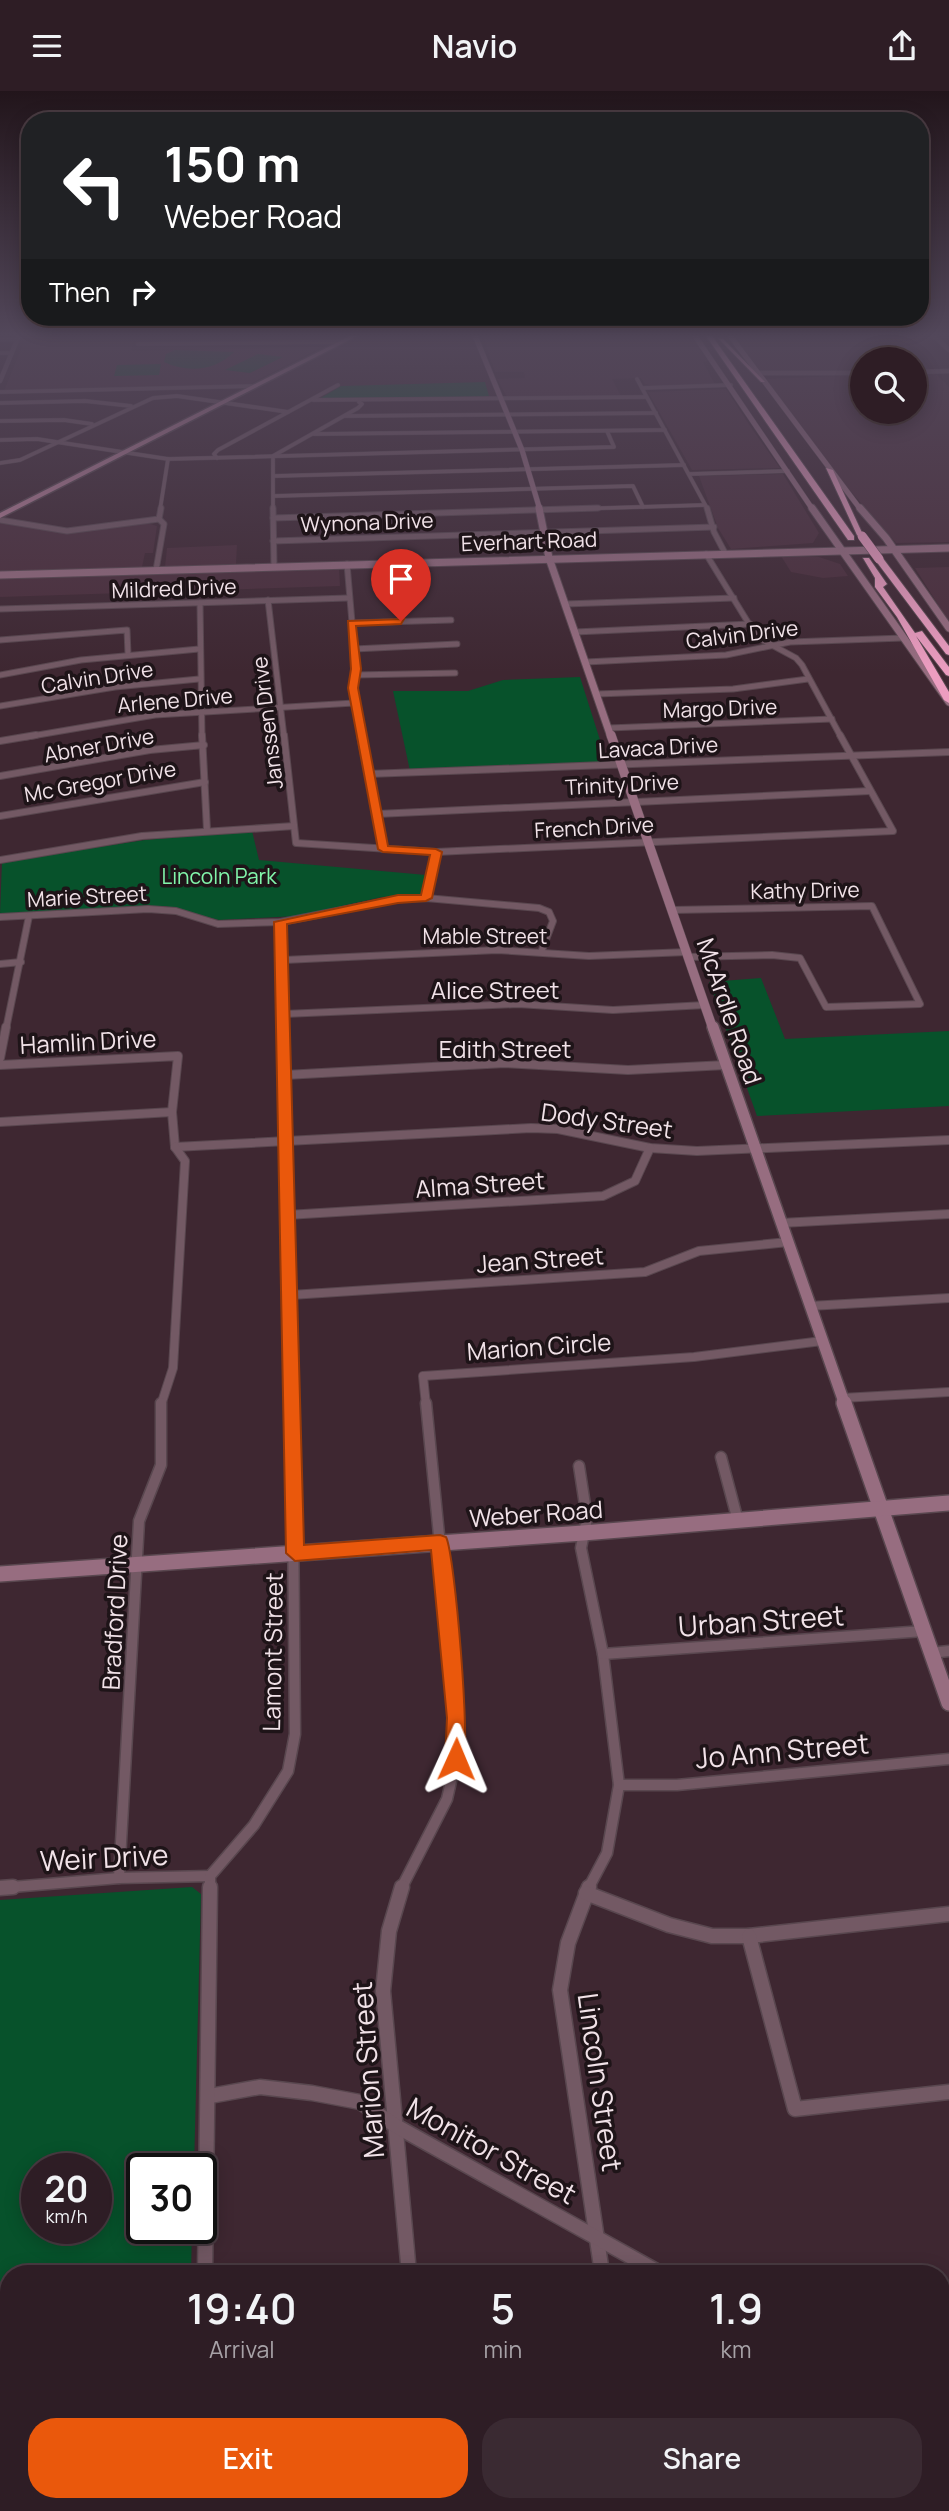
<!DOCTYPE html>
<style>
:root{--surface:#2e1d25;--page:#3a2a32;--text:#f1f3f6;--muted:#a7a2a7;--line:#493b42;--accent:#ea580c}
body{margin:0;font-family:Manrope,sans-serif;background:var(--page);color:var(--text);height:100vh;display:flex;flex-direction:column;font-size:26px;white-space:nowrap}
*{box-sizing:border-box;margin:0}
p{font-size:23px;color:var(--muted)}
.icon{flex:none;width:38px;height:38px;fill:none;stroke:currentColor;stroke-width:2;stroke-linecap:round;stroke-linejoin:round}
.map{position:relative;flex:1;overflow:hidden}
.drawer{position:absolute;left:0px;top:2174px;width:950px;height:247px;display:flex;flex-direction:column;background:var(--surface);border-radius:28px 28px 0 0;box-shadow:0 4px 18px #0003,0 0 0 2px var(--line)}
.drawer>*{flex:none}
.guide{position:absolute;left:21px;top:21px;width:908px;height:214px;border-radius:28px;box-shadow:0 4px 18px #0003,0 0 0 2px var(--line);background:#202124;color:#fff;overflow:hidden}
.tools{position:absolute;left:850px;top:256px;display:grid;gap:14px}
.tools a{display:grid;place-items:center;width:77px;height:77px;border-radius:50%;background:var(--surface);box-shadow:0 4px 18px #0003,0 0 0 2px var(--line);font-size:35px}
.speed{position:absolute;left:21px;top:2062px;display:flex;gap:14px;font-size:35px;font-weight:700;text-align:center}
.speed>*{display:grid;place-content:center;width:91px;height:91px;border-radius:50%;background:var(--surface);box-shadow:0 4px 18px #0003,0 0 0 2px var(--line);line-height:1}
.speed small{font-size:18px;font-weight:400}
.speed .limit{border:4px solid #111;border-radius:10px;background:#fff;color:#111}
.pin{position:absolute;display:grid;place-items:center;width:60px;height:60px;color:#fff;margin:-72px -30px;border-radius:50% 50% 50% 0;rotate:-45deg;box-shadow:0 0 7px #0007}
.pin .icon{rotate:45deg}
.me{position:absolute;width:77px;margin:-38px;rotate:1deg;stroke-linejoin:round;filter:drop-shadow(0 0 5px #0008)}
.turn{display:flex;align-items:center;gap:24px;height:147px;padding:0 28px;font-size:32px}
.turn .icon{width:91px;height:91px;stroke-width:2.5}
.turn b{display:block;font-size:49px;line-height:60px}
.then{display:flex;align-items:center;height:66px;padding:0 28px;background:#0003;gap:14px;font-size:26px}
.eta{display:flex;justify-content:space-evenly;align-items:center;height:119px;text-align:center}
.eta b{font-size:42px;font-weight:600;line-height:49px}
.action{display:flex;gap:14px;margin-top:auto;padding:14px 28px}
.action a{flex:1;height:80px;border-radius:28px;background:var(--accent);color:#fff;font-size:28px;font-weight:600;line-height:80px;text-align:center}
.action a+a{background:var(--page);color:var(--text)}
header{display:flex;justify-content:space-between;align-items:center;height:91px;padding:0 28px;background:var(--surface);font-size:32px;font-weight:600}
.map>svg:first-child{display:block}
.built{fill:#4b2e3b}
.green{fill:#07522b;fill-rule:evenodd}
.lines{fill:none;stroke-linecap:round;stroke-linejoin:round}
.minor-far5-casing{stroke:#59474f;stroke-width:4.5}
.minor-far4-casing{stroke:#59474f;stroke-width:7}
.minor-far3-casing{stroke:#59474f;stroke-width:8}
.minor-far2-casing{stroke:#59474f;stroke-width:10}
.minor-far1-casing{stroke:#59474f;stroke-width:13}
.minor-casing{stroke:#59474f;stroke-width:17}
.tertiary-casing{stroke:#59474f;stroke-width:5}
.secondary-far4-casing{stroke:#59474f;stroke-width:6}
.secondary-far3-casing{stroke:#59474f;stroke-width:9}
.secondary-far2-casing{stroke:#59474f;stroke-width:10}
.secondary-far1-casing{stroke:#59474f;stroke-width:14}
.secondary-casing{stroke:#59474f;stroke-width:18}
.primary-casing{stroke:#59474f;stroke-width:3}
.motorway-casing{stroke:#59474f;stroke-width:2}
.minor-far5{stroke:#735964;stroke-width:3.5}
.minor-far4{stroke:#735964;stroke-width:5}
.minor-far3{stroke:#735964;stroke-width:6}
.minor-far2{stroke:#735964;stroke-width:8}
.minor-far1{stroke:#735964;stroke-width:10}
.minor{stroke:#735964;stroke-width:14}
.tertiary{stroke:#735964;stroke-width:4.5}
.secondary-far4{stroke:#976d80;stroke-width:5}
.secondary-far3{stroke:#976d80;stroke-width:7}
.secondary-far2{stroke:#976d80;stroke-width:9}
.secondary-far1{stroke:#976d80;stroke-width:11}
.secondary{stroke:#976d80;stroke-width:15}
.primary{fill:#bc829b;fill-rule:evenodd}
.motorway{fill:#ec9dc0;fill-rule:evenodd}
.motorway-bridge-casing{stroke:#59474f;stroke-width:10;stroke-linecap:butt}
.motorway-bridge{stroke:#ec9dc0;stroke-width:9}
.route{fill:#ea580c;stroke:#983908;stroke-width:2}
.labels{text-anchor:middle;dominant-baseline:central;stroke-width:7;stroke-linejoin:round;paint-order:stroke}
.far-street-label{font-size:21px;fill:#f1e2e8;stroke:#1e1418}
.far-park-label{font-size:21px;fill:#82f6ab;stroke:#1e1418}
.street-label{font-size:24px;fill:#f1e2e8;stroke:#1e1418}
.near-street-label{font-size:28px;fill:#f1e2e8;stroke:#1e1418}
</style>
<header><svg class="icon" aria-label="menu" viewBox="0 0 24 24"><path d="M4 6h16M4 12h16M4 18h16"/></svg>Navio<svg class="icon" aria-label="share" viewBox="0 0 24 24"><path d="M12 15V3M7 8l5-5 5 5M5 13v7h14v-7"/></svg></header>
<div class="map">
<svg width="949" height="2420" viewBox="0 0 949 2420">
<rect width="100%" height="100%" fill="#3e2731"/>
<g class="built">
<path d="M 482,242 L 689,242 L 708,270 L 703,271 L 715,293 L 653,295 L 645,293 L 641,287 L 612,288 L 621,305 L 507,306 L 497,288 L 525,287 L 524,281 L 495,281 Z"/>
<path d="M 732,242 L 894,242 L 931,279 L 915,279 L 915,268 L 863,268 L 863,280 L 761,281 Z"/>
<path d="M 133,250 L 131,260 L 322,256 L 248,294 L 4,300 L 23,253 Z"/>
<path d="M 915,282 L 935,282 L 949,296 L 949,451 L 896,452 L 846,395 L 766,288 L 863,284 L 863,320 L 915,320 Z"/>
<path d="M 726,298 L 752,338 L 780,377 L 692,379 L 648,301 Z"/>
<path d="M 783,383 L 819,442 L 813,452 L 731,458 L 718,437 L 699,385 Z"/>
<path d="M 0,432 L 69,442 L 147,432 L 157,435 L 153,462 L 145,462 L 142,476 L 0,481 Z"/>
<path d="M 237,454 L 236,473 L 165,476 L 167,457 Z"/>
<path d="M 781,465 L 819,466 L 840,473 L 848,485 L 823,487 L 791,481 Z"/>
<path d="M 949,476 L 949,531 L 915,477 Z"/>
<path d="M 339,477 L 340,495 L 0,506 L 0,487 Z"/>
</g>
<g class="green">
<path d="M 175,259 L 234,261 C 215,280 188,282 164,271 L 166,263 Z"/>
<path d="M 258,263 L 283,266 L 250,282 L 225,279 Z"/>
<path d="M 161,273 L 159,284 L 114,285 L 117,274 Z"/>
<path d="M 485,291 L 489,305 L 485,306 L 319,308 L 341,295 Z"/>
<path d="M 580,586 L 607,671 L 410,680 L 393,600 L 468,600 L 503,589 Z"/>
<path d="M 252,740 L 259,769 L 426,784 L 421,804 L 382,806 L 296,825 L 219,829 L 165,815 L 0,823 L 2,771 L 145,749 Z"/>
<path d="M 761,887 L 785,948 L 949,940 L 949,1015 L 757,1025 L 709,891 Z"/>
<path d="M 192,1796 L 201,1803 L 194,2077 L 142,2077 L 142,2137 L 192,2137 L 191,2182 L 9,2182 L 9,2412 L 184,2412 L 184,2420 L 0,2420 L 0,1809 ZM 37,2077 L 96,2077 L 96,2137 L 37,2137 Z"/>
</g>
<g class="lines">
<defs>
<g id="minor-far5">
<path d="M 0,249 L 18,248"/>
<path d="M 138,253 L 342,251"/>
<path d="M 0,262 L 12,262"/>
<path d="M 637,288 L 708,419"/>
<path d="M 642,297 L 731,294"/>
<path d="M 0,301 L 256,295"/>
<path d="M 313,309 L 646,306"/>
<path d="M 0,312 L 85,310 L 131,315"/>
<path d="M 345,325 L 656,322"/>
<path d="M 0,330 L 64,329 L 92,333"/>
<path d="M 314,343 L 665,339"/>
<path d="M 0,349 L 37,348 L 168,368 L 614,356 L 607,340"/>
<path d="M 217,367 L 214,363 L 218,359 L 338,294"/>
<path d="M 0,372 L 20,369 L 153,307 L 177,305 L 288,321"/>
<path d="M 689,383 L 788,380"/>
<path d="M 274,385 L 684,374"/>
<path d="M 274,405 L 633,395 L 643,416"/>
<path d="M 160,419 L 168,368"/>
<path d="M 273,419 L 273,365 L 358,317 L 362,313 L 359,311"/>
<path d="M 540,419 L 705,414"/>
</g>
<g id="minor-far4">
<path d="M 273,417 L 274,475"/>
<path d="M 707,417 L 714,441 L 725,462"/>
<path d="M 273,427 L 598,417"/>
<path d="M 0,429 L 67,440 L 159,428"/>
<path d="M 273,450 L 714,436"/>
<path d="M 706,463 L 757,546 L 796,567 L 802,574 L 841,646"/>
<path d="M 347,473 L 356,578 L 354,612 L 361,646"/>
<path d="M 156,479 L 164,433 L 159,428 L 161,417"/>
<path d="M 268,509 L 284,646"/>
<path d="M 200,512 L 202,646"/>
<path d="M 565,513 L 734,507"/>
<path d="M 0,518 L 348,507"/>
<path d="M 351,532 L 451,529"/>
<path d="M 575,541 L 750,533"/>
<path d="M 0,549 L 127,539 L 128,563"/>
<path d="M 354,558 L 457,553"/>
<path d="M 586,571 L 726,564 L 790,551 L 903,547"/>
<path d="M 0,584 L 81,569 L 199,558"/>
<path d="M 355,584 L 455,582"/>
<path d="M 597,603 L 733,598 L 808,588"/>
<path d="M 0,615 L 115,596 L 199,588"/>
<path d="M 609,637 L 832,628"/>
<path d="M 26,646 L 155,624 L 354,612"/>
</g>
<g id="minor-far3">
<path d="M 202,644 L 207,739"/>
<path d="M 284,644 L 296,752 L 436,761 L 893,740 L 840,644"/>
<path d="M 360,644 L 383,758"/>
<path d="M 0,650 L 36,644"/>
<path d="M 368,683 L 949,661"/>
<path d="M 0,685 L 150,659 L 204,654"/>
<path d="M 377,723 L 870,700"/>
<path d="M 0,725 L 205,691"/>
<path d="M 0,769 L 142,745 L 294,735"/>
<path d="M 426,807 L 436,761"/>
<path d="M 672,819 L 872,815 L 920,913 L 826,916 L 800,867 L 772,864 L 688,866"/>
<path d="M 0,826 L 148,818 L 176,820 L 218,833 L 281,831 L 398,808 L 426,807 L 539,817 L 549,821 L 553,830 L 542,859"/>
<path d="M 281,831 L 284,938"/>
<path d="M 284,869 L 497,859 L 589,865 L 687,861"/>
<path d="M 0,873 L 21,871"/>
<path d="M 284,923 L 518,913 L 613,919 L 705,914"/>
<path d="M 6,938 L 29,825"/>
</g>
<g id="minor-far2">
<path d="M 284,936 L 292,1314"/>
<path d="M 0,967 L 6,936"/>
<path d="M 0,974 L 178,965 L 172,1021 L 175,1056"/>
<path d="M 285,984 L 505,972 L 628,979 L 726,974"/>
<path d="M 0,1031 L 172,1021"/>
<path d="M 175,1056 L 531,1037 L 558,1038 L 650,1057 L 697,1060 L 949,1049"/>
<path d="M 287,1124 L 603,1105 L 635,1090 L 650,1057"/>
<path d="M 781,1132 L 949,1123"/>
<path d="M 291,1204 L 645,1181 L 699,1160 L 788,1151"/>
<path d="M 810,1215 L 949,1207"/>
<path d="M 842,1307 L 949,1301"/>
<path d="M 161,1314 L 173,1277 L 185,1070 L 175,1056"/>
<path d="M 426,1314 L 423,1285 L 694,1266 L 822,1250"/>
</g>
<g id="minor-far1">
<path d="M 721,1366 L 738,1430"/>
<path d="M 579,1375 L 587,1427 L 581,1457 L 603,1563 L 619,1694 L 607,1762 L 588,1798"/>
<path d="M 931,1562 L 949,1560"/>
<path d="M 603,1563 L 924,1540"/>
<path d="M 619,1694 L 677,1694 L 949,1668"/>
<path d="M 119,1787 L 139,1430 L 161,1374 L 161,1312"/>
<path d="M 0,1797 L 119,1787 L 210,1785"/>
<path d="M 210,1798 L 210,1785 L 254,1734 L 288,1680 L 295,1643 L 292,1312"/>
<path d="M 401,1798 L 447,1708 L 456,1668 L 457,1627 L 426,1312"/>
</g>
<g id="minor">
<path d="M 402,1796 L 389,1840 L 383,1900 L 409,2182"/>
<path d="M 589,1796 L 568,1852 L 560,1899 L 602,2182"/>
<path d="M 0,1797 L 13,1796"/>
<path d="M 586,1802 L 669,1834 L 712,1845 L 749,1845 L 949,1823"/>
<path d="M 749,1845 L 795,2018 L 949,2001"/>
<path d="M 210,2005 L 260,1996 L 312,2002 L 360,2011 L 396,2035 L 660,2182"/>
<path d="M 205,2182 L 210,1796"/>
<path d="M 942,2213 L 949,2212"/>
<path d="M 200,2412 L 200,2420"/>
<path d="M 429,2412 L 429,2420"/>
<path d="M 632,2412 L 633,2420"/>
</g>
<g id="tertiary">
<path d="M 931,242 L 949,259"/>
<path d="M 915,281 L 949,280"/>
<path d="M 757,282 L 863,282"/>
<path d="M 0,290 L 20,242"/>
</g>
<g id="secondary-far4">
<path d="M 474,242 L 522,359 L 540,419"/>
<path d="M 693,242 L 813,419"/>
<path d="M 728,242 L 861,419"/>
</g>
<g id="secondary-far3">
<path d="M 539,417 L 549,467 L 611,646"/>
<path d="M 812,417 L 949,611"/>
<path d="M 860,417 L 886,447 L 949,537"/>
<path d="M 0,484 L 949,457"/>
</g>
<path id="secondary-far2" d="M 611,644 L 713,938"/>
<path id="secondary-far1" d="M 713,936 L 845,1314"/>
<g id="secondary">
<path d="M 844,1312 L 949,1612"/>
<path d="M 0,1483 L 583,1442 L 949,1412"/>
</g>
<path id="primary" d="M 356,242 L 363,242 L 0,427 L 0,422 Z"/>
<g id="motorway">
<path d="M 704,242 L 710,242 L 854,445 L 854,449 L 848,449 Z"/>
<path d="M 719,248 L 723,248 L 765,291 L 761,291 Z"/>
<path d="M 826,377 L 833,379 L 864,446 L 857,444 Z"/>
<path d="M 876,466 L 882,466 L 949,555 L 949,564 L 946,563 L 876,470 Z"/>
<path d="M 863,467 L 869,467 L 887,493 L 883,496 L 915,542 L 922,540 L 949,576 L 949,585 L 946,584 L 916,545 L 949,601 L 949,612 L 944,609 L 897,526 L 875,496 L 875,487 Z"/>
</g>
</defs>
<use href="#minor-far5" class="minor-far5-casing"/>
<use href="#minor-far4" class="minor-far4-casing"/>
<use href="#minor-far3" class="minor-far3-casing"/>
<use href="#minor-far2" class="minor-far2-casing"/>
<use href="#minor-far1" class="minor-far1-casing"/>
<use href="#minor" class="minor-casing"/>
<use href="#tertiary" class="tertiary-casing"/>
<use href="#secondary-far4" class="secondary-far4-casing"/>
<use href="#secondary-far3" class="secondary-far3-casing"/>
<use href="#secondary-far2" class="secondary-far2-casing"/>
<use href="#secondary-far1" class="secondary-far1-casing"/>
<use href="#secondary" class="secondary-casing"/>
<use href="#primary" class="primary-casing"/>
<use href="#motorway" class="motorway-casing"/>
<use href="#minor-far5" class="minor-far5"/>
<use href="#minor-far4" class="minor-far4"/>
<use href="#minor-far3" class="minor-far3"/>
<use href="#minor-far2" class="minor-far2"/>
<use href="#minor-far1" class="minor-far1"/>
<use href="#minor" class="minor"/>
<use href="#tertiary" class="tertiary"/>
<use href="#secondary-far4" class="secondary-far4"/>
<use href="#secondary-far3" class="secondary-far3"/>
<use href="#secondary-far2" class="secondary-far2"/>
<use href="#secondary-far1" class="secondary-far1"/>
<use href="#secondary" class="secondary"/>
<use href="#primary" class="primary"/>
<use href="#motorway" class="motorway"/>
<defs>
<path id="motorway-bridge" d="M 862,445 L 879,468"/>
</defs>
<use href="#motorway-bridge" class="motorway-bridge-casing"/>
<use href="#motorway-bridge" class="motorway-bridge"/>
</g>
<linearGradient id="sky" x2="0" y2="1"><stop stop-color="#22151b"/><stop offset="0.42" stop-color="#52475a"/><stop offset="1" stop-color="#52475a" stop-opacity="0"/></linearGradient>
<rect width="949" height="581" fill="url(#sky)"/>
<path class="route" d="M 404,528 L 401,533 L 356,535 L 361,578 L 358,597 L 388,755 L 436,758 L 442,761 L 432,807 L 426,810 L 398,812 L 287,833 L 304,1454 L 440,1444 L 446,1446 C 455,1463 471,1658 463,1675 L 456,1677 L 448,1675 L 445,1668 L 447,1627 L 431,1459 L 295,1470 L 286,1462 L 274,831 L 398,804 L 421,804 L 430,764 L 383,761 L 378,758 L 348,597 L 351,578 L 348,530 Z"/>
<g class="labels">
<g class="far-street-label">
<text transform="translate(367 431) rotate(-2)">Wynona Drive</text>
<text transform="translate(529 450) rotate(-2)">Everhart Road</text>
<text transform="translate(174 497) rotate(-2)">Mildred Drive</text>
<text transform="translate(742 543) rotate(-7)">Calvin Drive</text>
<text transform="translate(97 586) rotate(-9)">Calvin Drive</text>
<text transform="translate(175 609) rotate(-5)">Arlene Drive</text>
<text transform="translate(720 617) rotate(-2)">Margo Drive</text>
<text transform="translate(267 632) rotate(-97)">Janssen Drive</text>
<text transform="translate(99 654) rotate(-10)">Abner Drive</text>
<text transform="translate(658 656) rotate(-3)">Lavaca Drive</text>
<text transform="translate(100 690) rotate(-10)">Mc Gregor Drive</text>
<text transform="translate(622 693) rotate(-3)">Trinity Drive</text>
<text transform="translate(594 736) rotate(-3)">French Drive</text>
<text transform="translate(805 799) rotate(-1)">Kathy Drive</text>
<text transform="translate(87 805) rotate(-3)">Marie Street</text>
<text x="485" y="845">Mable Street</text>
</g>
<g class="far-park-label">
<text x="219" y="785">Lincoln Park</text>
</g>
<g class="street-label">
<text x="495" y="898">Alice Street</text>
<text transform="translate(730 920) rotate(71)">McArdle Road</text>
<text transform="translate(88 950) rotate(-3)">Hamlin Drive</text>
<text x="505" y="957">Edith Street</text>
<text transform="translate(607 1029) rotate(8)">Dody Street</text>
<text transform="translate(480 1093) rotate(-4)">Alma Street</text>
<text transform="translate(540 1168) rotate(-4)">Jean Street</text>
<text transform="translate(539 1255) rotate(-4)">Marion Circle</text>
<text transform="translate(536 1422) rotate(-4)">Weber Road</text>
<text transform="translate(114 1521) rotate(-87)">Bradford Drive</text>
<text transform="translate(272 1561) rotate(-89)">Lamont Street</text>
</g>
<g class="near-street-label">
<text transform="translate(761 1529) rotate(-4)">Urban Street</text>
<text transform="translate(782 1659) rotate(-5)">Jo Ann Street</text>
<text transform="translate(104 1766) rotate(-3)">Weir Drive</text>
<text transform="translate(367 1979) rotate(-94)">Marion Street</text>
<text transform="translate(601 1991) rotate(82)">Lincoln Street</text>
<text transform="translate(492 2059) rotate(29)">Monitor Street</text>
</g>
</g>
</svg>
<div class="tools">
<a><svg class="icon" aria-label="search" viewBox="0 0 24 24"><circle cx="10" cy="10" r="6"/><path d="M15 15l6 6"/></svg></a>
</div>
<div class="speed"><div>20<small>km/h</small></div><div class="limit">30</div></div>
<div class="pin" style="left:401px;top:530px;background:#d93025"><svg class="icon" aria-label="arrive" viewBox="0 0 24 24"><path d="M6 21V4h12l-3 4 3 4H6"/></svg></div>
<svg class="me" style="left:456px;top:1668px" viewBox="-20 -20 40 40"><path d="M0-17L14 15 0 8-14 15z" fill="#ea580c" stroke="#fff" stroke-width="4"/></svg>
<div class="guide">
<div class="turn"><svg class="icon" aria-label="left" viewBox="0 0 24 24"><path d="M17 20v-9H6M10 6l-5 5 5 5"/></svg><div><b>150 m</b>Weber Road</div></div>
<div class="then">Then<svg class="icon" aria-label="right" viewBox="0 0 24 24"><path d="M7 20v-9h11M14 6l5 5-5 5"/></svg></div>
</div>
<section class="drawer">
<div class="eta">
<div><b>19:40</b><p>Arrival</p></div>
<div><b>5</b><p>min</p></div>
<div><b>1.9</b><p>km</p></div>
</div>
<div class="action"><a>Exit</a><a>Share</a></div>
</section>
</div>
